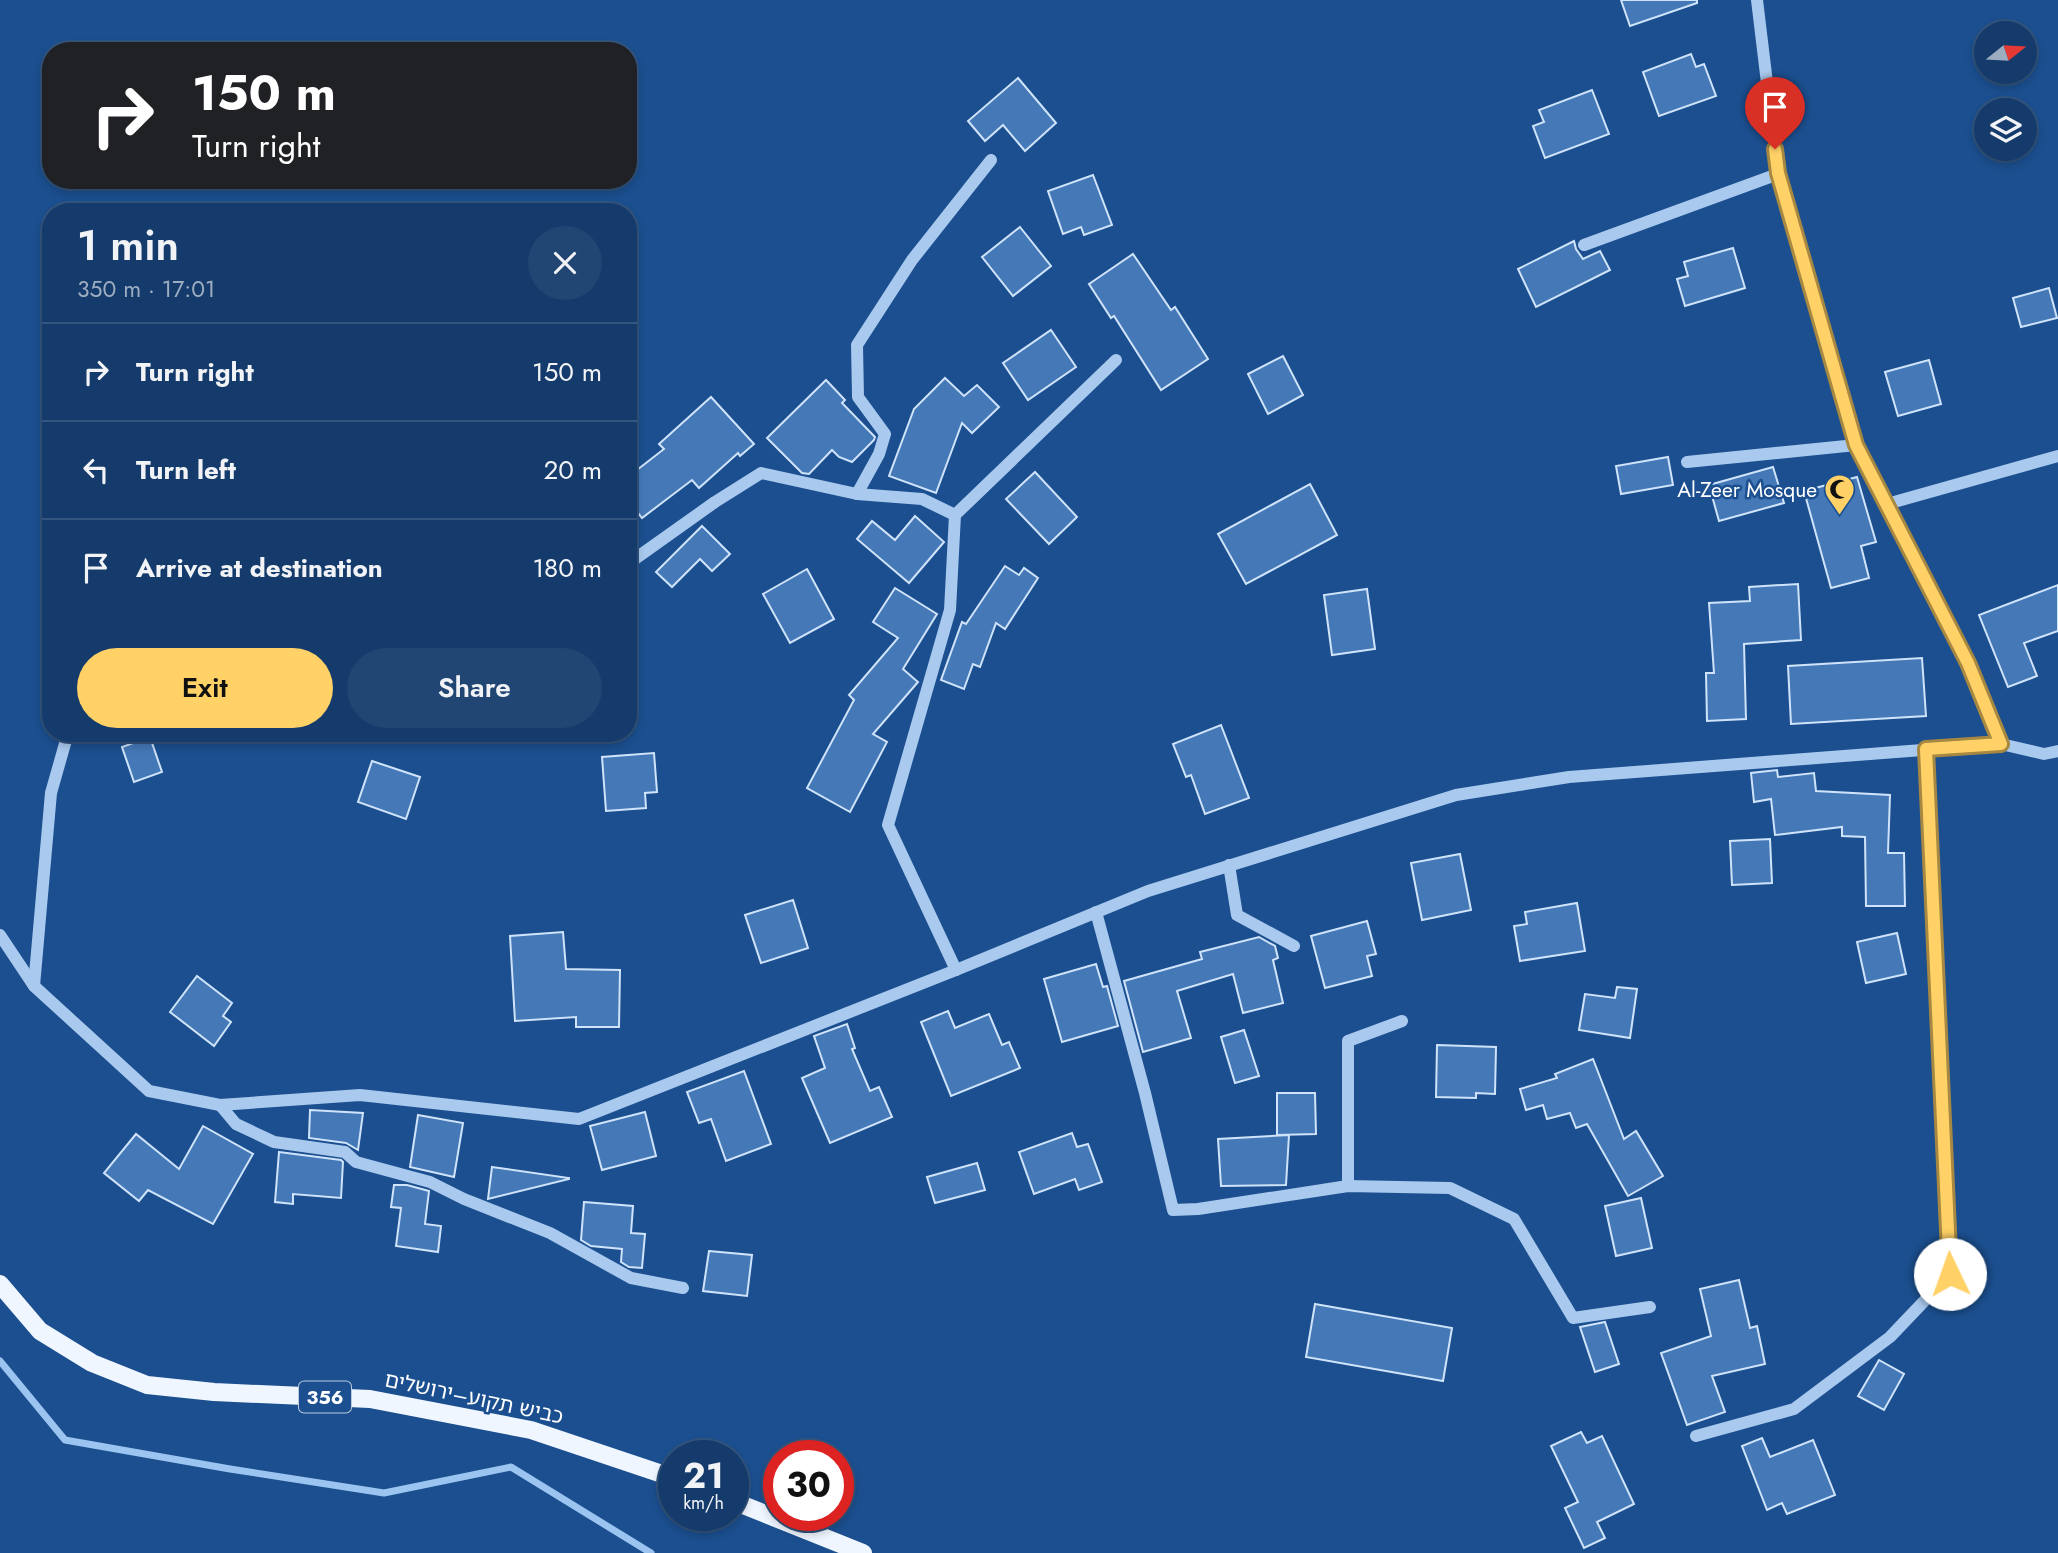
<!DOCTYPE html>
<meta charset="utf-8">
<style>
:root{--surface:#143b6b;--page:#214673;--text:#f1f3f6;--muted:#9dadc1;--line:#33557e;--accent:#ffd166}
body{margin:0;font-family:Jost,"Noto Sans Hebrew",sans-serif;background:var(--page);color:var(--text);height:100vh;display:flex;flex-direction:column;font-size:26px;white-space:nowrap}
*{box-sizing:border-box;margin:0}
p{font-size:23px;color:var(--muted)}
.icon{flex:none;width:38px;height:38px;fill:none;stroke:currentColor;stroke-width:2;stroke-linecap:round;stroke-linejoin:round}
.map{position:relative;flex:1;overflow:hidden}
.panel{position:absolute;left:42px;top:203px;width:595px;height:539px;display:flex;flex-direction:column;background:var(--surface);border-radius:28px;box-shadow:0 4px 10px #0003,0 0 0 2px var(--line)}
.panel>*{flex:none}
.hud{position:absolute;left:42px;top:42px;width:595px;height:147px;border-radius:28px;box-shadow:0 4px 10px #0003,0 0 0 2px var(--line);background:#202124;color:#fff;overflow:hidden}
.needle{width:46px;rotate:72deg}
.fabs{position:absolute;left:1974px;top:21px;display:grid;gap:14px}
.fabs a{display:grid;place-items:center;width:63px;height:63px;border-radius:50%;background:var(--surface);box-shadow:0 4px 10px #0003,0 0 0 2px var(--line);font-size:35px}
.speed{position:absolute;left:658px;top:1440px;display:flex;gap:14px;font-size:35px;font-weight:700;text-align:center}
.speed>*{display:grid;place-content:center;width:91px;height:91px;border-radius:50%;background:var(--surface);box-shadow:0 4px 10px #0003,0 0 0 2px var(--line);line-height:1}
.speed small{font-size:18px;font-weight:400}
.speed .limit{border:10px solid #d22;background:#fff;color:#111}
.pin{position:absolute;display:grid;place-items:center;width:60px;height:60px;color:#fff;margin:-72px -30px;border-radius:50% 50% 50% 0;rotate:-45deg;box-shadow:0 0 7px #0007}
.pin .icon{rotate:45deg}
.me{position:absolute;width:77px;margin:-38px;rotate:357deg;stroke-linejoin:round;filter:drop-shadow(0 0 5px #0008)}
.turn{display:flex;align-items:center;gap:24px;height:147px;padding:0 35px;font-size:32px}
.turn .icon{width:91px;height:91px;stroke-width:2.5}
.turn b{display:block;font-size:49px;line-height:60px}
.round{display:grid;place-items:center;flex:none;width:74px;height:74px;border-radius:37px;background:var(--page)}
.overview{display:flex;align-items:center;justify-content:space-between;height:119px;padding:0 35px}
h1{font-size:42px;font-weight:600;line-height:52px}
.button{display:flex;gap:14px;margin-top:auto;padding:14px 35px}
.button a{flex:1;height:80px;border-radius:42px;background:var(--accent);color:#111;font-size:28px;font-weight:600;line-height:80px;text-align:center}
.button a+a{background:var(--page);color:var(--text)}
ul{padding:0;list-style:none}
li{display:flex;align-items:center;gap:21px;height:98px;padding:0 35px;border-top:2px solid var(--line)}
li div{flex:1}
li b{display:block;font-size:26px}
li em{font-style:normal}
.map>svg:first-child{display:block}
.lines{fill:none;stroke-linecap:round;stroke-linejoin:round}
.stream{stroke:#9cc4f0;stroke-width:7}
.building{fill:#4478b7;stroke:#cfe3fa;stroke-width:2}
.minor{stroke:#a9c9ee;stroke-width:12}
.major{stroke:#f0f6ff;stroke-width:18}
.route-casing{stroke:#a68842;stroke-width:18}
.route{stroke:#ffd166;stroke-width:12}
.labels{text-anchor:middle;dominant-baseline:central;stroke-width:5;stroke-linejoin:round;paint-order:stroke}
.shield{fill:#1b4f8f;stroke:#bbcadd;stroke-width:2}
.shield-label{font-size:19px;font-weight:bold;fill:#fff}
.poi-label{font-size:21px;fill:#fff;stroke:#1b4f8f;text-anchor:end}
.street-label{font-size:21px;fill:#fff;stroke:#1b4f8f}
</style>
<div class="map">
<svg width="2058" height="1553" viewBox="0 0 2058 1553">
<rect width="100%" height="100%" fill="#1b4f8f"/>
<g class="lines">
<path class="stream" d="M 0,1361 L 65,1440 L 230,1469 L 384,1493 L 511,1467 L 651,1553"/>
</g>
<g class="building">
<path d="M 1621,0 L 1697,0 L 1697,3 L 1630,26 Z"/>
<path d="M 1691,54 L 1696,67 L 1704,64 L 1716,96 L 1659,116 L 1643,72 Z"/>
<path d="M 1018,78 L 1056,123 L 1025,151 L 1003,125 L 985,141 L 968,121 Z"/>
<path d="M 1592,90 L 1609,134 L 1545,158 L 1533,126 L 1544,122 L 1539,110 Z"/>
<path d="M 1093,175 L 1112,225 L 1084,235 L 1081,227 L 1063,234 L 1048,191 Z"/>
<path d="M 1020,227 L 1051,266 L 1013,296 L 982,257 Z"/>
<path d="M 1574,241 L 1576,249 L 1583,259 L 1600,251 L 1610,270 L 1536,307 L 1518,269 Z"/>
<path d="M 1733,248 L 1745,288 L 1685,306 L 1677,279 L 1688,276 L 1684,262 Z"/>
<path d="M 1133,254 L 1171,310 L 1175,307 L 1208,359 L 1161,390 L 1114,316 L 1111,318 L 1089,284 Z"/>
<path d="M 2049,288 L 2057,318 L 2021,327 L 2013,298 Z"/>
<path d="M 1051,330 L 1076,367 L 1028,400 L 1003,363 Z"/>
<path d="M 1283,356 L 1303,395 L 1268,414 L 1248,374 Z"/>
<path d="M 1929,360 L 1941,404 L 1898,416 L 1885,372 Z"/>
<path d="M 945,378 L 964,396 L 977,385 L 999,407 L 972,433 L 962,423 L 936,493 L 889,476 L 914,409 Z"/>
<path d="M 826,380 L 845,400 L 842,403 L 875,437 L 874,440 L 852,462 L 839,457 L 832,450 L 809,474 L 802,473 L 767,438 Z"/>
<path d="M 711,397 L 754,444 L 740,456 L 738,453 L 699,488 L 692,480 L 642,518 L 628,500 L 628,477 L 664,449 L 659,444 Z"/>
<path d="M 1668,457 L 1673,485 L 1621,494 L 1616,466 Z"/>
<path d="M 1773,467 L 1784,503 L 1719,521 L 1709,485 Z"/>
<path d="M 1035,472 L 1077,517 L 1049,544 L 1006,499 Z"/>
<path d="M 1857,477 L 1876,542 L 1861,546 L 1869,578 L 1831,588 L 1804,491 Z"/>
<path d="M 1310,484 L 1337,535 L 1246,584 L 1218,534 Z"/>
<path d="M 915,516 L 944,542 L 909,583 L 857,539 L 872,521 L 895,540 Z"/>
<path d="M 702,526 L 730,554 L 712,571 L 700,559 L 672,587 L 656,572 Z"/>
<path d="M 1005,566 L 1019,575 L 1024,568 L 1038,578 L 1005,629 L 996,623 L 980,667 L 973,664 L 964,689 L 941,680 L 962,622 L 966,624 Z"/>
<path d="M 807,569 L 834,619 L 790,643 L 763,594 Z"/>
<path d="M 1798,584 L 1801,640 L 1744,644 L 1746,719 L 1707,721 L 1706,673 L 1714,673 L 1709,603 L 1750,601 L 1749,587 Z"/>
<path d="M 2058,585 L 2058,631 L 2024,643 L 2037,676 L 2008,687 L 1979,615 Z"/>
<path d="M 895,588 L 937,614 L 903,669 L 918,682 L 873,734 L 887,742 L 850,812 L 807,788 L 854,700 L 849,695 L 898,638 L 873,622 Z"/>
<path d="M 1367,589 L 1375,649 L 1332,655 L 1324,595 Z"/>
<path d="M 1922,658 L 1926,716 L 1791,724 L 1788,666 Z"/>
<path d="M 1221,725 L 1249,798 L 1205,814 L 1191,775 L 1186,777 L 1173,744 Z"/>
<path d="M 150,737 L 162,772 L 134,782 L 122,747 Z"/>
<path d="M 654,753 L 657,792 L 645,793 L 646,808 L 606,811 L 602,757 Z"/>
<path d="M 372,761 L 420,777 L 406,819 L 358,802 Z"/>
<path d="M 1777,770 L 1778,777 L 1814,773 L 1816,791 L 1890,795 L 1888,853 L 1904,853 L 1905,906 L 1866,906 L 1865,837 L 1842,836 L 1842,827 L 1775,835 L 1771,799 L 1754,802 L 1751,773 Z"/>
<path d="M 1770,839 L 1772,883 L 1732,885 L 1730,841 Z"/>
<path d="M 1460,854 L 1471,910 L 1422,920 L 1411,863 Z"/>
<path d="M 793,900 L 808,948 L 761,963 L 745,915 Z"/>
<path d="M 1577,903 L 1585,951 L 1520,961 L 1514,926 L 1527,924 L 1525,912 Z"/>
<path d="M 1367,921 L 1376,954 L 1367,956 L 1372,976 L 1325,988 L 1311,936 Z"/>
<path d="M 563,932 L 566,969 L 620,970 L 619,1027 L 576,1027 L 576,1017 L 515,1021 L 510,936 Z"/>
<path d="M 1897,933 L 1906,974 L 1866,983 L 1857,942 Z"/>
<path d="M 1259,937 L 1275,946 L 1278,958 L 1273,960 L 1283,1003 L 1243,1013 L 1233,974 L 1177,991 L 1191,1038 L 1143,1052 L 1124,981 L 1202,959 L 1200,952 Z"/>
<path d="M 1096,964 L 1103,987 L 1107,986 L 1118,1026 L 1062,1042 L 1044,979 Z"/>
<path d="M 197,976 L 232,1003 L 223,1016 L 231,1022 L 214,1046 L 170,1012 Z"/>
<path d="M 1617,987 L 1637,989 L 1630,1038 L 1579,1030 L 1585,994 L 1615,998 Z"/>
<path d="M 948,1011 L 955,1028 L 989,1014 L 1002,1045 L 1009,1042 L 1020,1068 L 951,1096 L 921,1022 Z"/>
<path d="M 847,1024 L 855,1048 L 852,1049 L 870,1091 L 879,1087 L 892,1117 L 830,1143 L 802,1078 L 825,1068 L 814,1036 Z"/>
<path d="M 1244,1030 L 1259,1076 L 1235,1083 L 1221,1037 Z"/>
<path d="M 1437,1045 L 1496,1047 L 1495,1094 L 1476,1093 L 1476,1098 L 1436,1097 Z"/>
<path d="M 1593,1059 L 1624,1139 L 1636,1131 L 1663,1176 L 1628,1196 L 1587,1124 L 1576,1128 L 1570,1113 L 1547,1119 L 1543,1105 L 1526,1110 L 1520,1089 L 1557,1078 L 1555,1074 Z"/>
<path d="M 744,1071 L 771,1144 L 726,1161 L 711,1119 L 699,1123 L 687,1092 Z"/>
<path d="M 1277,1093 L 1315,1093 L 1316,1134 L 1277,1135 Z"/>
<path d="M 310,1110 L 363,1113 L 358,1150 L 346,1143 L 309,1138 Z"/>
<path d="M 645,1112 L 656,1156 L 602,1170 L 590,1126 Z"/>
<path d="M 418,1115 L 463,1123 L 454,1177 L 410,1167 Z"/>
<path d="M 203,1126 L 253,1154 L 213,1224 L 148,1190 L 139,1201 L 104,1173 L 136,1134 L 179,1169 Z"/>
<path d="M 1072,1133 L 1077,1147 L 1088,1144 L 1102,1182 L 1079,1190 L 1075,1179 L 1034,1194 L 1019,1152 Z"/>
<path d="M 1289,1135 L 1286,1185 L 1221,1186 L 1218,1139 Z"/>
<path d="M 279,1152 L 341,1160 L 343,1162 L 341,1198 L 293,1194 L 293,1204 L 275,1202 Z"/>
<path d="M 977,1163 L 985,1190 L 935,1203 L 927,1177 Z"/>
<path d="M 492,1167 L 569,1178 L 569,1179 L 488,1199 Z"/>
<path d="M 394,1185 L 407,1185 L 429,1191 L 425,1224 L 441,1226 L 438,1252 L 396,1246 L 401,1208 L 391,1207 Z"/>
<path d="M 1641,1198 L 1652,1248 L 1616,1256 L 1605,1206 Z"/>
<path d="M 584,1202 L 633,1206 L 631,1233 L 645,1234 L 642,1268 L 629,1267 L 621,1262 L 622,1249 L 591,1246 L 581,1240 Z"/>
<path d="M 709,1251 L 752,1255 L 747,1296 L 703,1291 Z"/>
<path d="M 1739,1280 L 1750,1328 L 1757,1326 L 1765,1364 L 1712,1376 L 1725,1412 L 1687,1425 L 1661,1353 L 1711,1336 L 1700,1289 Z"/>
<path d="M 1315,1304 L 1452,1328 L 1443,1381 L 1306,1357 Z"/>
<path d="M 1605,1322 L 1619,1364 L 1595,1372 L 1580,1327 Z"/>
<path d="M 1879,1360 L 1904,1374 L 1884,1410 L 1858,1396 Z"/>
<path d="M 1581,1432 L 1587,1443 L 1602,1436 L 1634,1504 L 1597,1522 L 1605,1538 L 1584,1548 L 1565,1508 L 1578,1502 L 1551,1446 Z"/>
<path d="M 1762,1438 L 1770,1457 L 1813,1440 L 1835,1495 L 1787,1514 L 1782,1503 L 1767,1510 L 1742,1446 Z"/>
</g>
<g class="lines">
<g class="minor">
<path d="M 1757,0 L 1778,174 L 1856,445 L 1968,663 L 2001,744"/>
<path d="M 1584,245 L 1778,174"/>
<path d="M 1687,462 L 1856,445"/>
<path d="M 857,494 L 879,454 L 885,434 L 858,397 L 857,345 L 912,260 L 991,160"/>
<path d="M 1887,504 L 2058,456"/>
<path d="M 632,561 L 715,502 L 761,473 L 857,494 L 922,499 L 955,515"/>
<path d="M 1229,865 L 1237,915 L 1294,946"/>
<path d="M 1096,912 L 1145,1093 L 1173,1210 L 1198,1209 L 1348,1186 L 1450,1188 L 1514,1219 L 1573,1318 L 1650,1307"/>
<path d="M 0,935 L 34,986 L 149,1091 L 220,1105 L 360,1095 L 579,1119 L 956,970 L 1148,891 L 1456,795 L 1569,777 L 2001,744 L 2044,754 L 2058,751"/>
<path d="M 956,970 L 888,825 L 950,610 L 955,515 L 1116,360"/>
<path d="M 34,986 L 51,793 L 68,733"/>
<path d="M 220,1105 L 236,1124 L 274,1142 L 345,1152 L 356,1162 L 430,1182 L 464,1199 L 550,1233 L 631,1278 L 683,1288"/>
<path d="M 1348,1186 L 1348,1041 L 1402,1021"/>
<path d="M 1696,1436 L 1794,1409 L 1890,1337 L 1950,1274 L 1926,749"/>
</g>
<g class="major">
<path d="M 0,1284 L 40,1331 L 92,1363 L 147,1385 L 214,1392 L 370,1399 L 531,1430 L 674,1478"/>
<path d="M 733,1501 L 863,1553"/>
</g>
</g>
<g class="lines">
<defs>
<path id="route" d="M 1775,149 L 1778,173 L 1856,445 L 1968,663 L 2001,744 L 1926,749 L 1950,1274"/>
</defs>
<use href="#route" class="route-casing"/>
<use href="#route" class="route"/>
</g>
<defs>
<symbol id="mosque-pin" viewBox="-11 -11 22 30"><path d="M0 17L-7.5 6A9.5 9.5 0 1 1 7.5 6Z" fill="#ffd166" stroke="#1b4f8f"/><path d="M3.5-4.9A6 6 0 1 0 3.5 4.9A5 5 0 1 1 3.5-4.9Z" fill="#111"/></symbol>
</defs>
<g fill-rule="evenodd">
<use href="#mosque-pin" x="1822" y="472" width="35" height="47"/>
</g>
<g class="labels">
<rect class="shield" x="299" y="1381.5" width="52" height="31" rx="5"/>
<g class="shield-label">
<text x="325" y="1397">356</text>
</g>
<g class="poi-label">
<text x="1817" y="490">Al-Zeer Mosque</text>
</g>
<g class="street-label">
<text transform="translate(474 1398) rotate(12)">כביש תקוע–ירושלים</text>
</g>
</g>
</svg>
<div class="fabs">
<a><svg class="needle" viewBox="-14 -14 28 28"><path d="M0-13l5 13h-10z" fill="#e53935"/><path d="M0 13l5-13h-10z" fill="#9dadc1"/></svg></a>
<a><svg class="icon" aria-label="layers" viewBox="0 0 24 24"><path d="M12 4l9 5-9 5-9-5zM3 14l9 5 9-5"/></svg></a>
</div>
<div class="speed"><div>21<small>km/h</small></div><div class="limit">30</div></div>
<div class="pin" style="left:1775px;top:149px;background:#d93025"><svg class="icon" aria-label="arrive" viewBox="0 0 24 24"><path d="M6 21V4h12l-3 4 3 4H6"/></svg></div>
<svg class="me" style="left:1950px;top:1274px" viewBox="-20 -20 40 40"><circle r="19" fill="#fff"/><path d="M0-13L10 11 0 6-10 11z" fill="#ffd166"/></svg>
<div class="hud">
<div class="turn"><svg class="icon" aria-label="right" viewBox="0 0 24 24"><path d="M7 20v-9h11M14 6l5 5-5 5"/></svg><div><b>150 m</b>Turn right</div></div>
</div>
<section class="panel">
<div class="overview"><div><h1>1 min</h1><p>350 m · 17:01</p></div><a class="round"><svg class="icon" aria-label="close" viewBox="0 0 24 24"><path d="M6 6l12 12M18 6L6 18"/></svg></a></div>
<ul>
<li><svg class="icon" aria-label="right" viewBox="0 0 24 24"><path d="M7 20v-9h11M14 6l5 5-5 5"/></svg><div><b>Turn right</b></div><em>150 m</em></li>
<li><svg class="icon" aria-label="left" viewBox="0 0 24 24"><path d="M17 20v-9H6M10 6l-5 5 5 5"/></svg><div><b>Turn left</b></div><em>20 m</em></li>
<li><svg class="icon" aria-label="arrive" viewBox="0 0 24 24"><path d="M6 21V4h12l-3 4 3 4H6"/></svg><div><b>Arrive at destination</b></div><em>180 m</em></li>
</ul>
<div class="button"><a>Exit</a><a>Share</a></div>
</section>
</div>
